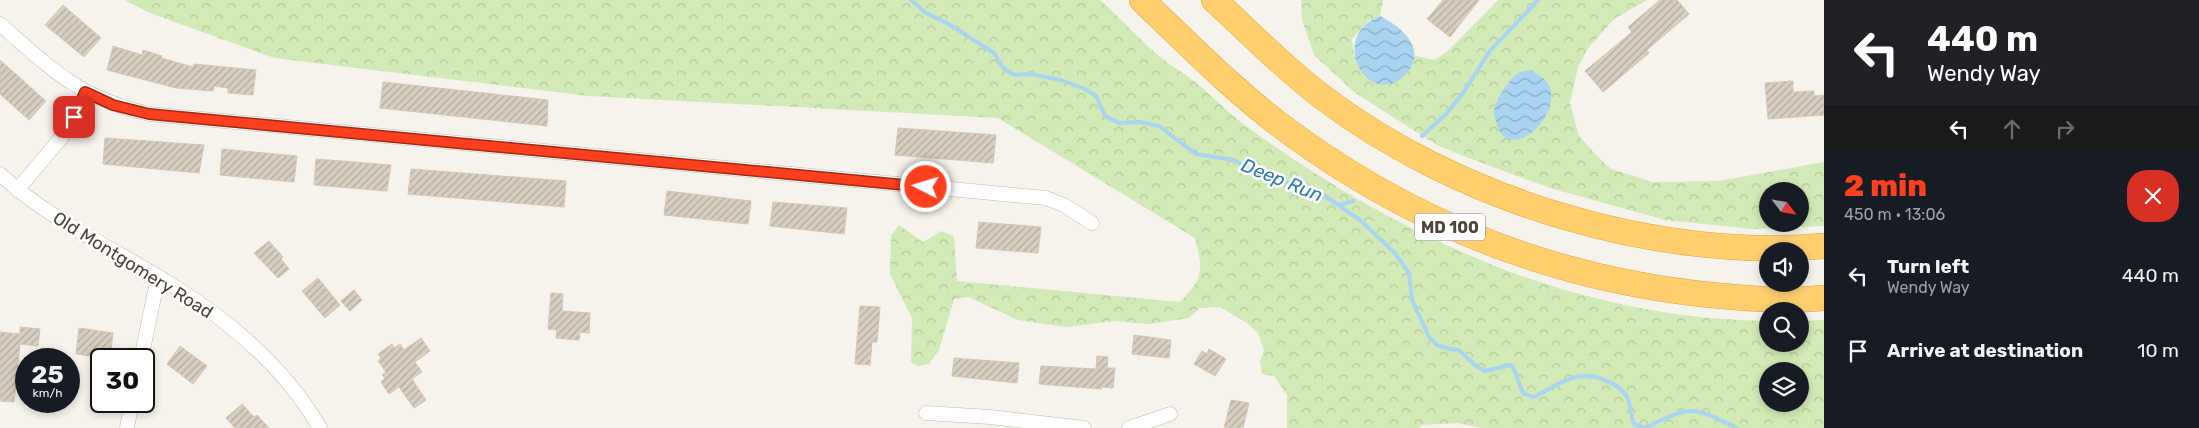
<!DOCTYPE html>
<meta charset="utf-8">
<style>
:root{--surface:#171b24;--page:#242831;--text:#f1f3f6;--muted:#9ea1a6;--accent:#fc3f1d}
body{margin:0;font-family:Rubik,sans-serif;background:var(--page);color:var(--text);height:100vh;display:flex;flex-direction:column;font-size:19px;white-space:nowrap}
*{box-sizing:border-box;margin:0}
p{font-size:16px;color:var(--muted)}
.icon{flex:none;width:28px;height:28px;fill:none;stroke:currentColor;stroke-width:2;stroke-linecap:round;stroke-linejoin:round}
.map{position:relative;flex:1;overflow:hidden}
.sheet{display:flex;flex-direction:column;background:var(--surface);width:375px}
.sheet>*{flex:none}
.banner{background:#202124;color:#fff;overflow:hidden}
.needle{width:32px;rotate:121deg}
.fabs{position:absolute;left:1759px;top:182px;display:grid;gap:10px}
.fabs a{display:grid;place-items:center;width:50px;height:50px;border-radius:50%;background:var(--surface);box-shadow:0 2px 8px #0003;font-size:25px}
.speed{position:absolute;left:15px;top:348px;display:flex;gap:10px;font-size:25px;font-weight:700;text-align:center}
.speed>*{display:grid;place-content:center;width:65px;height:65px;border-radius:50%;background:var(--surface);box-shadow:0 2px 8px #0003;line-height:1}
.speed small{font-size:12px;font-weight:400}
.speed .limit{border:2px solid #111;border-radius:8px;background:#fff;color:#111}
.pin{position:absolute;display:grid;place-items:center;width:42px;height:42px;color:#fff;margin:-21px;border-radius:10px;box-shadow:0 2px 8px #0006}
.me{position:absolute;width:55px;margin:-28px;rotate:275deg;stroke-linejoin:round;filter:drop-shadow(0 0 4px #0008)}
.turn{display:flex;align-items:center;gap:18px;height:105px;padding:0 20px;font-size:22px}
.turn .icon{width:65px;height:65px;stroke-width:2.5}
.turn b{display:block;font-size:35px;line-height:42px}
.lanes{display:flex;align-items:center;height:48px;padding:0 20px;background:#0003;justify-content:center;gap:25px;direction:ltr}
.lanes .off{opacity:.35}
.round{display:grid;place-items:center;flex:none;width:52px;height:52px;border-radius:20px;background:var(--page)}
.headline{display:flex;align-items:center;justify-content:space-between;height:85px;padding:0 20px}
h1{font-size:30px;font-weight:800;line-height:38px;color:var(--accent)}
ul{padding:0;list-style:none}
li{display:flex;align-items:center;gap:15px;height:75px;padding:0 20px}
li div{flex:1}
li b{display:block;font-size:19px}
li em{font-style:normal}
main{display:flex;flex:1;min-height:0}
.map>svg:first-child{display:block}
.forest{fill:url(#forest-crowns);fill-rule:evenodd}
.water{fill:url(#water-waves)}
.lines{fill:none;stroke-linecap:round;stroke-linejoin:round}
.stream{stroke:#a9d4f2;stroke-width:4}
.building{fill:url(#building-hatch);stroke:#d3c7b4}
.minor-casing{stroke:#c2bbae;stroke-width:15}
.motorway-casing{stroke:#e0a43c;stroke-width:26}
.minor{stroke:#fff;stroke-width:14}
.motorway{stroke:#ffcf6e;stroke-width:25}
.route-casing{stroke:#a42913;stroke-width:12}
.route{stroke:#fc3f1d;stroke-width:9}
.labels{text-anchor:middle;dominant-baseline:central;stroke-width:5;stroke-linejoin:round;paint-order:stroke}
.shield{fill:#fff;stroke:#817c74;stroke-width:1}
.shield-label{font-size:16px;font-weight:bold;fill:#4b4439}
.street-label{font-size:18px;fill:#4b4439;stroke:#fff}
.water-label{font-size:19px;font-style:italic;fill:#2e7ab2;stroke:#fff}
</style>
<main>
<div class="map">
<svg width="1824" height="428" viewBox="0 0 1824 428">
<defs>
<pattern id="forest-crowns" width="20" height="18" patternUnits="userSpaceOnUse" patternTransform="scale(1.25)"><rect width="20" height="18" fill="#d2eab5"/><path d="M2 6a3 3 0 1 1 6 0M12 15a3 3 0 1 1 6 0" fill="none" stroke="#b6ca9c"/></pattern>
<pattern id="water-waves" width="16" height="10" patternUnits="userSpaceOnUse" patternTransform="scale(1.25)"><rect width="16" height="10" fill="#a9d4f2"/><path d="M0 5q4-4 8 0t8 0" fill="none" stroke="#8caec5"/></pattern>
<pattern id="building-hatch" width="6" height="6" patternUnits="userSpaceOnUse" patternTransform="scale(1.25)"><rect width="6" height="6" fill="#d8cfc1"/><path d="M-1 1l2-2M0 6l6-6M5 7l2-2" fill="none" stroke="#b1aa9e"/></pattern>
</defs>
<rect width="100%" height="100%" fill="#f6f3ec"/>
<g class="forest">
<path d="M 125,0 L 1100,0 C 1122,19 1141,42 1164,60 C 1174,68 1185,74 1195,82 C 1214,97 1230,115 1250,129 C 1403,239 1576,319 1767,321 L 1768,344 L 1800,344 L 1800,321 L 1824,320 L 1824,428 L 1481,428 L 1458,423 L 1422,425 L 1420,428 L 1287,428 L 1287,395 L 1274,376 L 1262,374 L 1260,361 L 1264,350 L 1258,333 L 1247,323 L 1220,307 L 1200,308 L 1189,318 L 1176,320 L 1148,324 L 1114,321 L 1066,327 L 1018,320 L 968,297 L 954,299 L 939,350 L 929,364 L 918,366 L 911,362 L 912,318 L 890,274 L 891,236 L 899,225 L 923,242 L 941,231 L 954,236 L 957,281 L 1179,302 C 1204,279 1203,270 1195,238 L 998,118 L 589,96 L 274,58 L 150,13 ZM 1768,371 L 1800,371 L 1800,404 L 1768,404 Z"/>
<path d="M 1301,0 L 1383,0 L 1380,16 L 1368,21 L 1352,39 L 1354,56 L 1411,68 L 1415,56 L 1435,60 L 1450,49 L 1498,0 L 1647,0 L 1614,19 L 1589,47 L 1578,67 L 1570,103 L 1579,136 L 1596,155 L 1611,169 L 1653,182 L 1719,181 L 1824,162 L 1824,226 L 1753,229 L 1665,220 L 1550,188 L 1466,157 L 1435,144 L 1354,92 L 1314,55 L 1302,20 ZM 1768,191 L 1800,191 L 1800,224 L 1768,224 Z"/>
</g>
<g class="water">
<path d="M 1380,16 C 1395,24 1409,33 1414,50 C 1416,60 1412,67 1406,74 C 1369,113 1326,36 1380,16 Z"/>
<path d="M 1530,70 C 1537,74 1544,77 1548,84 C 1566,116 1505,168 1496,121 C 1495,118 1493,113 1494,110 C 1496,100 1510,77 1519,73 C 1522,71 1527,71 1530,70 Z"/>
</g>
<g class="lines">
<g class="stream">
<path d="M 911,0 L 926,13 L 947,23 L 994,53 L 1003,68 L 1015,75 L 1031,74 L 1061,80 L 1085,89 L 1096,96 L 1105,116 L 1119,123 L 1140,122 L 1159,126 L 1196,154 L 1234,160 L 1254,171 L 1322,194 L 1360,220 L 1394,252 L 1409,273 L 1412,300 L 1429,337 L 1437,345 L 1450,349 L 1459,350 L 1476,366 L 1485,371 L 1511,365 C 1519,374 1517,384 1524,394 L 1534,397 C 1546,391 1559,382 1572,378 C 1589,372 1618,381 1627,397 C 1631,405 1631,416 1634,424 L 1645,428 C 1691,406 1691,405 1737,428"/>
<path d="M 1422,136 L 1446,114 L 1463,93 L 1489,52 L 1538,0"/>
<path d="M 1339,205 L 1354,201"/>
</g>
</g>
<g class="building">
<path d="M 1443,0 L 1479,0 L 1450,37 L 1427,19 Z"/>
<path d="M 1660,0 L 1677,0 L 1689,14 L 1647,50 L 1649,53 L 1603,92 L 1585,71 L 1632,32 L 1628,27 Z"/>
<path d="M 63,5 L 101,38 L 84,57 L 45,25 Z"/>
<path d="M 113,46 L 142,55 L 143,50 L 162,56 L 161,58 L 193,67 L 194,64 L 256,70 L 253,95 L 228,93 L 228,88 L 214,86 L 213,91 L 176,88 L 107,70 Z"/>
<path d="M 0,60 L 46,101 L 29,120 L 0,94 Z"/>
<path d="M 1793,81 L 1793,92 L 1814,91 L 1814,96 L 1824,95 L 1824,115 L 1768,119 L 1765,83 Z"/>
<path d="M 383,82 L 548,100 L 547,126 L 380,108 Z"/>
<path d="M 898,128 L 996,135 L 993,163 L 895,155 Z"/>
<path d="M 105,138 L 204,145 L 199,173 L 103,164 Z"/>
<path d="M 222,149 L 297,156 L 294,182 L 220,175 Z"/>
<path d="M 316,159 L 391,165 L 387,191 L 314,185 Z"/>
<path d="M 411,169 L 566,181 L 564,207 L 408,194 Z"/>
<path d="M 667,191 L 751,201 L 748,224 L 664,215 Z"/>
<path d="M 773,202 L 847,208 L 844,234 L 770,226 Z"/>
<path d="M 979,222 L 1041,227 L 1038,253 L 976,248 Z"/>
<path d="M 269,241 L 283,257 L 281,259 L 289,269 L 278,278 L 254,253 Z"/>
<path d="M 318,278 L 340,305 L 325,318 L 302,291 Z"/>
<path d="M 354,290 L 362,300 L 350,311 L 341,301 Z"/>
<path d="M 551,293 L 563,294 L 562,311 L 590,313 L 589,333 L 580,332 L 579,340 L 556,338 L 557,330 L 548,329 Z"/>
<path d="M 860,306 L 880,307 L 877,342 L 872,342 L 870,365 L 855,364 Z"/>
<path d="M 20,327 L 40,329 L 38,346 L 20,344 L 14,402 L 0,401 L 0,332 L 20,334 Z"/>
<path d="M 79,328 L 113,333 L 110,359 L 76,354 Z"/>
<path d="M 1134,335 L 1171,340 L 1169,358 L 1132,354 Z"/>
<path d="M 421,338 L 430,351 L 415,362 L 422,372 L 412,379 L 426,400 L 414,408 L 399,387 L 389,394 L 381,382 L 385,378 L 382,375 L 386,372 L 378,361 L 381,358 L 378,354 L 392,344 L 394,348 L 400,344 L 404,350 Z"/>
<path d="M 180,346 L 207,366 L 193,384 L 167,364 Z"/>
<path d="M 1209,349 L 1226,359 L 1215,376 L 1194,364 L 1202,351 L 1207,354 Z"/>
<path d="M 1097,356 L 1108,357 L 1107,368 L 1115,368 L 1113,388 L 1102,387 L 1101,389 L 1039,384 L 1041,366 L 1096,369 Z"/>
<path d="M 954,358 L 1019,363 L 1017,383 L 952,376 Z"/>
<path d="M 1231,400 L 1249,403 L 1243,428 L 1224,428 Z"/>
<path d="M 242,404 L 254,417 L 257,415 L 269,428 L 235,428 L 226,418 Z"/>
</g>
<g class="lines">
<defs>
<g id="minor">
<path d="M 0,24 C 51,69 79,98 149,114 L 1046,198 L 1064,205 L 1092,223"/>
<path d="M 0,174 C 51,222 116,249 175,287 C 232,323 286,369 320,428"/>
<path d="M 17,190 L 61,138 L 85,92"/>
<path d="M 141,359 L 158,277"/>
<path d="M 926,413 L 990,417 L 1084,428"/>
<path d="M 127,428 L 132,401"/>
<path d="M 1129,428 L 1170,414"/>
</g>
<g id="motorway">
<path d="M 1142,0 C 1190,46 1238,95 1292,134 C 1414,223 1550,277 1701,294 C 1741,298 1783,302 1824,298"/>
<path d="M 1214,0 C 1249,32 1283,67 1321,96 C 1456,199 1654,261 1824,246"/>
</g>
</defs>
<use href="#minor" class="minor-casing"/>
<use href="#motorway" class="motorway-casing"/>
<use href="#minor" class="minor"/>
<use href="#motorway" class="motorway"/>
</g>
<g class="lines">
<defs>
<path id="route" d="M 74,117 L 85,92 L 113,105 L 149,114 L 926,187"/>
</defs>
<use href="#route" class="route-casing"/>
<use href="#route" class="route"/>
</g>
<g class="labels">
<rect class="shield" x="1415" y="213.5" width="70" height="27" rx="4"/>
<g class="shield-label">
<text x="1450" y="227">MD 100</text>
</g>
<g class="street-label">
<text transform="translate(133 265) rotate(32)">Old Montgomery Road</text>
</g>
<g class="water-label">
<text transform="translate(1282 180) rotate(22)">Deep Run</text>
</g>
</g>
</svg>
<div class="fabs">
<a><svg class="needle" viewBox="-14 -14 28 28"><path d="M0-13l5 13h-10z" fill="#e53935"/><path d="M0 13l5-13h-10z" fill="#9ea1a6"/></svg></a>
<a><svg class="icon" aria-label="sound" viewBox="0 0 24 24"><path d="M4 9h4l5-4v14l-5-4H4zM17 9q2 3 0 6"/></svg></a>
<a><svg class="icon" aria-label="search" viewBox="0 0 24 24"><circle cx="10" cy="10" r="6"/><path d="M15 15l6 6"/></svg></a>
<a><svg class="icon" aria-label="layers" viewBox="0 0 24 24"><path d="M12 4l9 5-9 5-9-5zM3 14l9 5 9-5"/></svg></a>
</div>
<div class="speed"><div>25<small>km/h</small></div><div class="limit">30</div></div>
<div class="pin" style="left:74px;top:117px;background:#d93025"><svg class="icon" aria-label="arrive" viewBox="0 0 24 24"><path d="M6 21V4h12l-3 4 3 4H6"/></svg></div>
<svg class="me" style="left:926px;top:187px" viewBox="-20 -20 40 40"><circle r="17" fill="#fc3f1d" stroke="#fff" stroke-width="3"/><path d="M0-11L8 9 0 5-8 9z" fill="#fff"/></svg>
</div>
<section class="sheet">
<div class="banner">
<div class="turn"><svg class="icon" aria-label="left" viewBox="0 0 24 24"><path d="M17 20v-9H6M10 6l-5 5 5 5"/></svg><div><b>440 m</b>Wendy Way</div></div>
<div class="lanes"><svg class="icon" aria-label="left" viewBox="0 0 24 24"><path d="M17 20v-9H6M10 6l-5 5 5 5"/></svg><svg class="icon off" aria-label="ahead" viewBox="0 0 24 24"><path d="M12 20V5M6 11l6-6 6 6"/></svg><svg class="icon off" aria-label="right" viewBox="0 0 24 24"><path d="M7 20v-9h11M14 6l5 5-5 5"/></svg></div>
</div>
<div class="headline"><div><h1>2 min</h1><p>450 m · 13:06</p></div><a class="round" style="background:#d93025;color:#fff"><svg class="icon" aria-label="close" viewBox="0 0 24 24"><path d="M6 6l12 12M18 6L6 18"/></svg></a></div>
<ul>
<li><svg class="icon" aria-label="left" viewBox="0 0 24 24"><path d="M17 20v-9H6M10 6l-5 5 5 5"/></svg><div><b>Turn left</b><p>Wendy Way</p></div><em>440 m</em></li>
<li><svg class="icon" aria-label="arrive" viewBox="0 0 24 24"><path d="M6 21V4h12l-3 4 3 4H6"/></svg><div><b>Arrive at destination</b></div><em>10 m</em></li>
</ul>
</section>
</main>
